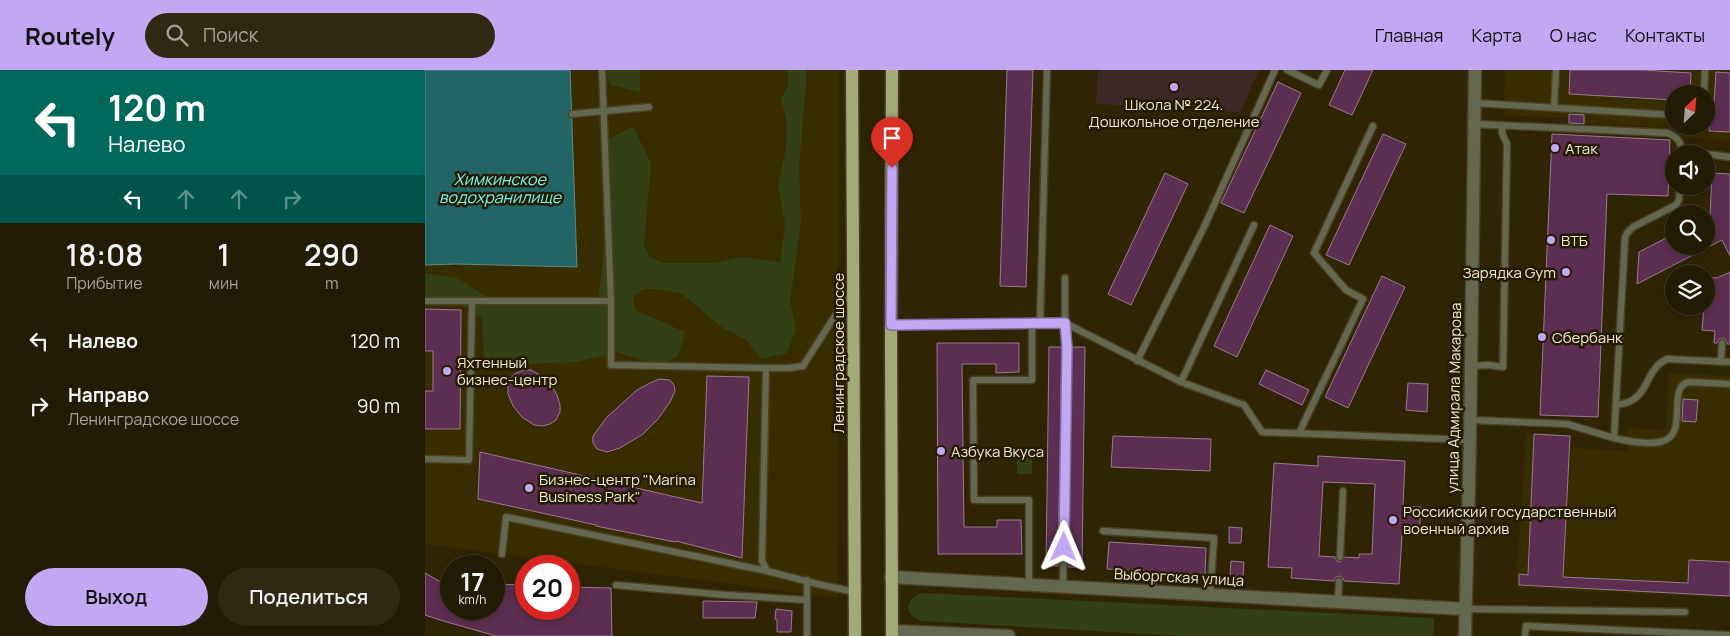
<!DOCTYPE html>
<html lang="ru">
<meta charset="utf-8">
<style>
:root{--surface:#231c04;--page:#2f2913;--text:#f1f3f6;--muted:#a3a19a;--line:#403a26;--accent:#c2a8f2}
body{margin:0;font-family:Manrope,sans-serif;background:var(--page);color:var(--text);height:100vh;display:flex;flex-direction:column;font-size:19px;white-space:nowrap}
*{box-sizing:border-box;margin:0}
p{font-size:16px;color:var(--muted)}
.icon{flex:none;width:28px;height:28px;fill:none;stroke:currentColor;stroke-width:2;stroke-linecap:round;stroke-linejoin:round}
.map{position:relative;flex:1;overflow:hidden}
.sheet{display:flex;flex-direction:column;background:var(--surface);width:425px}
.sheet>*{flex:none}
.top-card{background:#00695c;color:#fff;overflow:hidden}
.needle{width:32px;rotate:25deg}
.buttons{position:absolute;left:1240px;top:15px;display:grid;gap:10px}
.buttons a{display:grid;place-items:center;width:50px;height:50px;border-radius:50%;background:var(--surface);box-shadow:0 2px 8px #0003,0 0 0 1px var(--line);font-size:25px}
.speed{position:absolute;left:15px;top:485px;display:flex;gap:10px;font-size:25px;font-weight:700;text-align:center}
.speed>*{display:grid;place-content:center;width:65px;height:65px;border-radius:50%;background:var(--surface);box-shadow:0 2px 8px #0003,0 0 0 1px var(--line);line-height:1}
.speed small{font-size:12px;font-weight:400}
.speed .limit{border:8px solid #d22;background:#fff;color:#111}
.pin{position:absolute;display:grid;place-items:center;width:42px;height:42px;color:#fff;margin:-51px -21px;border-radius:50% 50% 50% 0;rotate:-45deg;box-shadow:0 0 5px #0007}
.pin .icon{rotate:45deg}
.me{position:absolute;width:55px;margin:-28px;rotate:1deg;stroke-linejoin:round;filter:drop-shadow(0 0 4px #0008)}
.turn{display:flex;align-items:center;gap:18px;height:105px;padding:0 25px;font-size:22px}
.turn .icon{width:65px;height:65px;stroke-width:2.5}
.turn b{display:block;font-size:35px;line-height:42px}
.lanes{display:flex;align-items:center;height:48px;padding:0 25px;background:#0003;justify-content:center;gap:25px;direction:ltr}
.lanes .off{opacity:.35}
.eta{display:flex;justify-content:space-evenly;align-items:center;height:85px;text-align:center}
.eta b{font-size:30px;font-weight:600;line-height:35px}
.cta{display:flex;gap:10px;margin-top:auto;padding:10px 25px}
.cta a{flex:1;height:58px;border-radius:30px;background:var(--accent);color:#111;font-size:20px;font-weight:600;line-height:58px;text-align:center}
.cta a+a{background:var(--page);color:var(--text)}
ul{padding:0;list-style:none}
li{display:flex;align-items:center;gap:15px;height:65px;padding:0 25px}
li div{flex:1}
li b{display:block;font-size:19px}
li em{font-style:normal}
header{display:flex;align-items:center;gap:30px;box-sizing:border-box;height:70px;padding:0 25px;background:var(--accent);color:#111}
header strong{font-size:24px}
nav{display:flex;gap:28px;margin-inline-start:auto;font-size:18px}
.search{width:350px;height:45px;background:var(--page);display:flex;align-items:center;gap:12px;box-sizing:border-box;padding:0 18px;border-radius:28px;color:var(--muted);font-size:19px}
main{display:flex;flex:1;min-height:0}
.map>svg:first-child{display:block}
.built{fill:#382c01;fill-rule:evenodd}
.education{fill:#3c2827}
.green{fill:#334016}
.water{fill:#216567;stroke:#5e8c88}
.building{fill:#5c2e51;stroke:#997a90;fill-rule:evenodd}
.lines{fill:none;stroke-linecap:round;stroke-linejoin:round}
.service-casing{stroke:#4a4022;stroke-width:9}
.minor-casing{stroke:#4a4022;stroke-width:15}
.tertiary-casing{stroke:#4a4022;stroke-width:15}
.primary-casing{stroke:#4a4022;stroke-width:15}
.service{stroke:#656850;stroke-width:6}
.minor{stroke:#656850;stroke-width:12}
.tertiary{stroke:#656850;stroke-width:12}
.primary{stroke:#a3aa77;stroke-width:12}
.route-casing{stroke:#7e6d9d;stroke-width:12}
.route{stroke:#c2a8f2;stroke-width:9}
.poi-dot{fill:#c2a8f2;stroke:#251c00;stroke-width:2}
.labels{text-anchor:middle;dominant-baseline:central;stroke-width:5;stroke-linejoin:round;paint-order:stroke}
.poi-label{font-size:15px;fill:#ede7d5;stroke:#251c00;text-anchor:start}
.street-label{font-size:15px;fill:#ede7d5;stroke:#251c00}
.water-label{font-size:16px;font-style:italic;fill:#75f4f8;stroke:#251c00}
</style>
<header>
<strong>Routely</strong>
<div class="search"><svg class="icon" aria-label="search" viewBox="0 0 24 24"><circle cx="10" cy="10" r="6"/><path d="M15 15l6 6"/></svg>Поиск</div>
<nav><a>Главная</a><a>Карта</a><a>О нас</a><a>Контакты</a></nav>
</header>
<main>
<section class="sheet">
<div class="top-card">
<div class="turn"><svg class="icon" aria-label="left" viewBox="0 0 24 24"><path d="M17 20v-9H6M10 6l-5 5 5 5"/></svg><div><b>120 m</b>Налево</div></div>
<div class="lanes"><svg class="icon" aria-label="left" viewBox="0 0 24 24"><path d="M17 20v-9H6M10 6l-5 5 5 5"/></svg><svg class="icon off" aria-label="ahead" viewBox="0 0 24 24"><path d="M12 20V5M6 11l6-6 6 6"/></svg><svg class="icon off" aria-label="ahead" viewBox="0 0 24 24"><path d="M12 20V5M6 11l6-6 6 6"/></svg><svg class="icon off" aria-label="right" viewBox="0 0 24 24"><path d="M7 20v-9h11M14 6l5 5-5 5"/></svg></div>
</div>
<div class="eta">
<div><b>18:08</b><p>Прибытие</p></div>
<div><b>1</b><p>мин</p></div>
<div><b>290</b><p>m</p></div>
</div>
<ul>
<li><svg class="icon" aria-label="left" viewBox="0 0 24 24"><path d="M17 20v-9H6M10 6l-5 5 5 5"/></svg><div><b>Налево</b></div><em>120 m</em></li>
<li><svg class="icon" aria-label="right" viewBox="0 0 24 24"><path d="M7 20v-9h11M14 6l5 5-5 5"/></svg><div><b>Направо</b><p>Ленинградское шоссе</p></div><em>90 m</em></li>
</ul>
<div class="cta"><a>Выход</a><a>Поделиться</a></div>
</section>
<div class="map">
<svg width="1305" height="566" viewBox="0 0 1305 566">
<rect width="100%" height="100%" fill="#2f2505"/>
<g class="built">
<path d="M 145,0 L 414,0 L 413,528 L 0,474 L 0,195 L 31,194 L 152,196 Z"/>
<path d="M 1080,0 L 1305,0 L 1305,71 L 1255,67 L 1255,58 L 1144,53 L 1144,48 L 1079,45 ZM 1249,24 L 1281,24 L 1281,56 L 1249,56 Z"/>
<path d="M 1244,303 L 1305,306 L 1305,528 L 1091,518 L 1101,364 L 1145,366 L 1145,378 L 1202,381 L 1203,358 L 1241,360 Z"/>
</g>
<path class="education" d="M 673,0 L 834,0 L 815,42 L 671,34 Z"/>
<g class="green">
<path d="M 181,0 L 215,0 L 215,22 L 185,15 Z"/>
<path d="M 361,0 L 381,0 L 381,15 L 374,98 L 376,152 L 365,232 L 371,259 L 362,283 L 337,289 L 320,269 L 298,258 L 257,224 L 233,219 L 219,219 L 208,227 L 210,240 L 260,262 L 253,286 L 241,292 L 228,294 L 192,282 L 152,292 L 70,295 L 59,287 L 57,249 L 35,233 L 0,230 L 0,203 L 34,209 L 66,230 L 173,234 L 180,169 L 177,79 L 184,69 L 208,56 L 226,93 L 219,175 L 225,187 L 237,193 L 290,193 L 316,187 L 355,192 L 360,154 L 353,116 L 361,78 L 362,53 L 356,28 C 362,19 366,11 361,0 Z"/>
<rect x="592" y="383" width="15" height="21"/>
<path d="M 498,523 L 1006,548 L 1009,549 L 1008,566 L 756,566 L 497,551 C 478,546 479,527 498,523 Z"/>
</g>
<path class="water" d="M 0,0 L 145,0 L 152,197 L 31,194 L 0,195 Z"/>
<g class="building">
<path d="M 582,0 L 608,0 L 601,217 L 575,216 Z"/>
<path d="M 920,0 L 948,0 L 927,45 L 904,35 Z"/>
<path d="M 1145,0 L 1218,0 L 1266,3 L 1265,24 L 1249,24 L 1249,30 L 1144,24 Z"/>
<path d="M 1291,2 L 1305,3 L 1305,62 L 1284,61 L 1285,49 L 1288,49 Z"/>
<path d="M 853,12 L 876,23 L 819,143 L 796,133 Z"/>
<path d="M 1144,44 L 1159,45 L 1159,54 L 1144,53 Z"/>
<path d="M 958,64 L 981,74 L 924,195 L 901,185 Z"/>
<path d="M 1127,64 L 1245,70 L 1243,126 L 1182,124 L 1173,347 L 1115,345 Z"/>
<path d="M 740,103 L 763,114 L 706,235 L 683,224 Z"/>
<path d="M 1287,103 L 1305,104 L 1305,186 L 1297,170 L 1212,214 L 1214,182 L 1249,164 L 1249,176 L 1281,176 L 1281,148 L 1285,146 Z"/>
<path d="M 845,155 L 868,166 L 812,287 L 789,276 Z"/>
<path d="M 1305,202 L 1305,274 L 1302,274 L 1301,270 L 1298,268 L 1294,269 L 1292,273 L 1289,273 L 1290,261 L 1277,260 L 1279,236 L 1281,236 L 1281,207 L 1292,208 Z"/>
<path d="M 957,206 L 980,217 L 923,338 L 900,327 Z"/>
<path d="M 0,239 L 36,240 L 35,359 L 0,359 L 0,321 L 8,321 L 8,281 L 0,281 Z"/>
<path d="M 512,273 L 594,273 L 594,302 L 571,303 L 571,294 L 537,294 L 539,457 L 572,457 L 572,450 L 596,450 L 597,484 L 513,484 Z"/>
<path d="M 624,277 L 637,277 L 633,496 L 621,496 Z"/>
<path d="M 647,277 L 660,277 L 657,497 L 643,497 Z"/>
<path d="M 99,300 L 106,300 L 115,305 L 124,312 L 132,325 L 135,335 L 135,342 L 131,350 L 125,354 L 118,356 L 109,355 L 97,347 L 88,336 L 83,324 L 83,312 L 89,304 Z"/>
<path d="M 841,300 L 884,320 L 877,335 L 834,314 Z"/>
<path d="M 282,306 L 324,307 L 317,488 L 251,471 L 250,472 L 171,456 L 171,455 L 53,429 L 55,382 L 277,433 Z"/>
<path d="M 234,309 L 245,310 L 249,315 L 250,321 L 245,332 L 233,349 L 218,364 L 195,378 L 182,382 L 172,379 L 168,373 L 168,366 L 182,347 L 212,320 L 225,313 Z"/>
<path d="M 983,313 L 1003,314 L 1002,342 L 981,340 Z"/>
<path d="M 1258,329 L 1273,330 L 1271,352 L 1257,351 Z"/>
<path d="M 1109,364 L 1145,366 L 1138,507 L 1263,513 L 1264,490 L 1305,492 L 1305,526 L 1094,515 L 1094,504 L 1103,505 Z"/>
<path d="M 688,366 L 786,369 L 785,401 L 686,397 Z"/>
<path d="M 893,386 L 980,391 L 978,436 L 996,437 L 995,452 L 994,465 L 977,464 L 974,514 L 919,511 L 918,508 L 915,506 L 911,507 L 909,511 L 866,508 L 867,498 L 843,497 L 849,393 L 893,396 ZM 898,412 L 950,414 L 947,484 L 934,484 L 934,488 L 920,487 L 915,492 L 912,491 L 910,487 L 894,486 Z"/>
<path d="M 804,457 L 817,458 L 816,473 L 804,473 Z"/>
<path d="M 684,472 L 781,478 L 780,504 L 682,499 Z"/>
<path d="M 806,491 L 819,492 L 818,506 L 805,506 Z"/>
<path d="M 0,503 L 16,512 L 26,515 L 26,539 L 69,539 L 69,514 L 101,515 L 101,539 L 144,539 L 144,517 L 186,518 L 187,566 L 71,566 L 15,550 L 0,545 Z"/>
<path d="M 278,531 L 332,532 L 330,548 L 278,548 Z"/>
<path d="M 351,539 L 367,541 L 366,562 L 352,562 L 352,550 L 350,549 Z"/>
</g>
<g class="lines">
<defs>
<g id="service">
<path d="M 862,0 L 894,15 L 902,0"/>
<path d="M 1279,24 L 1280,0"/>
<path d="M 1050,33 L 1249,45"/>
<path d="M 1129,38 L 1131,0"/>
<path d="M 147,44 L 224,37"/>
<path d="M 1049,54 L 1243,63 C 1254,68 1257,73 1256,84"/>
<path d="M 1256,82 L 1273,84"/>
<path d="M 1281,84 L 1305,87"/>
<path d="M 829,155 L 756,312 L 819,335 L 837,362 L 1045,370"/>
<path d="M 425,222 L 378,296 L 364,298 L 341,298 L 337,491 L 342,501 L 388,513 L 430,522"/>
<path d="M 0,231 L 186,231 L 177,0"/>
<path d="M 186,231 L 186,295 L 341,298"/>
<path d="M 615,253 L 622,0"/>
<path d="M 466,255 L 640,253 L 756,312"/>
<path d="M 712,291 L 780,155 L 850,0"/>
<path d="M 1296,292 L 1297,273"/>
<path d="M 1046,296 L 1063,295 L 1078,297 L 1082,74 L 1077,63 L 1077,55"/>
<path d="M 1191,335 C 1227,331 1217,301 1242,289 L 1305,292"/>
<path d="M 1046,350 L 1142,354 L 1189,368 L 1200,168 L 1202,163 L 1208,157 L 1251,135 L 1254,130 L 1255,116"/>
<path d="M 874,363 L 938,229 L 921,220 L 889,183 L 948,56"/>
<path d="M 1189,368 C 1203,371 1221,375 1235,372 C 1266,366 1240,317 1264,312 L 1305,314"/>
<path d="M 0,389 L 44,390 L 47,231"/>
<path d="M 678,461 L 789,468 L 785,525"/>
<path d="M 77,484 L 81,447 L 342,501"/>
<path d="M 915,487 L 918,421"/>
<path d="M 382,510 L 382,566"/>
<path d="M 191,515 L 301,525 L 382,530"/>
<path d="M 604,515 L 604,430 L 549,430 L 548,310 L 607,310 L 607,253"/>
<path d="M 638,517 L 642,277 L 640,253 L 640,208"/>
<path d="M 913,532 L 914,511"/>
<path d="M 1040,539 L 1260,542"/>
<path d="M 1100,566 L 1101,556 L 1305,565"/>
</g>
<g id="minor">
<path d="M 466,507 L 1040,539"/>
<path d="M 467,561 L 584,566"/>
</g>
<path id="tertiary" d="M 1040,566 L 1045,370 L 1050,0"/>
<g id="primary">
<path d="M 427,0 L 430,566"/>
<path d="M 467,566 L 466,255 L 467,0"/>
</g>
</defs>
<use href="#service" class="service-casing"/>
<use href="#minor" class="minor-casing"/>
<use href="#tertiary" class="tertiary-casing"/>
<use href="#primary" class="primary-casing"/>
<use href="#service" class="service"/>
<use href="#minor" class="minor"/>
<use href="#tertiary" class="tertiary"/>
<use href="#primary" class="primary"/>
</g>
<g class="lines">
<defs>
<path id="route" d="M 467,98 L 466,255 L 640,253 L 642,277 L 639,477"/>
</defs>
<use href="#route" class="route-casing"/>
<use href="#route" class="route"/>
</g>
<g class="poi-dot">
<circle cx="749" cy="17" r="5"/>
<circle cx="1130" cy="78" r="5"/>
<circle cx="1126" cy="170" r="5"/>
<circle cx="1141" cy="202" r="5"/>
<circle cx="1117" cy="267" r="5"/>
<circle cx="22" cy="301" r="5"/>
<circle cx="516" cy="381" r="5"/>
<circle cx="104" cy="418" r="5"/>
<circle cx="968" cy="450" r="5"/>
</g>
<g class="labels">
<g class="poi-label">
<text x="749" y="34" text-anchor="middle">Школа № 224.<tspan x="749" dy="17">Дошкольное отделение</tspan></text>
<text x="1140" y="78">Атак</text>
<text x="1136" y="170">ВТБ</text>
<text x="1131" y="202" text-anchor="end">Зарядка Gym</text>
<text x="1127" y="267">Сбербанк</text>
<text x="32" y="292">Яхтенный<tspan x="32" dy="17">бизнес-центр</tspan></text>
<text x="526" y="381">Азбука Вкуса</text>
<text x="114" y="409">Бизнес-центр "Marina<tspan x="114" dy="17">Business Park"</tspan></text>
<text x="978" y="441">Российский государственный<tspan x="978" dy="17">военный архив</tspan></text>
</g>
<g class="street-label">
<text transform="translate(413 283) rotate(-90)">Ленинградское шоссе</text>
<text transform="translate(1029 328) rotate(-89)">улица Адмирала Макарова</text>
<text transform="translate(754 507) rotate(3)">Выборгская улица</text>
</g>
<g class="water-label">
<text x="75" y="109">Химкинское<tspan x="75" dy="18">водохранилище</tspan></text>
</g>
</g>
</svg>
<div class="buttons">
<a><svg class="needle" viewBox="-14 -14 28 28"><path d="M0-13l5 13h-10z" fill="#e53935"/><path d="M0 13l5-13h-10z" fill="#a3a19a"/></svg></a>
<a><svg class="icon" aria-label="sound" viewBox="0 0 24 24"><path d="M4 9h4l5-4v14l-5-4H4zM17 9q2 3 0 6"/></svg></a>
<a><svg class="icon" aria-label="search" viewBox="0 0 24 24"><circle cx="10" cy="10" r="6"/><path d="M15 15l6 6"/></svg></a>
<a><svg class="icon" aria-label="layers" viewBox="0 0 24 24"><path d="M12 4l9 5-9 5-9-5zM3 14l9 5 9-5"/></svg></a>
</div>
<div class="speed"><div>17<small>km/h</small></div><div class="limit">20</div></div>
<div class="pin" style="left:467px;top:98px;background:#d93025"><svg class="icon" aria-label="arrive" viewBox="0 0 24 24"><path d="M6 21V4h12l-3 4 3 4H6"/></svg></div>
<svg class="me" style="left:639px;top:477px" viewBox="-20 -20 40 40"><path d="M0-17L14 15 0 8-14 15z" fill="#c2a8f2" stroke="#fff" stroke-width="4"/></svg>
</div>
</main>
